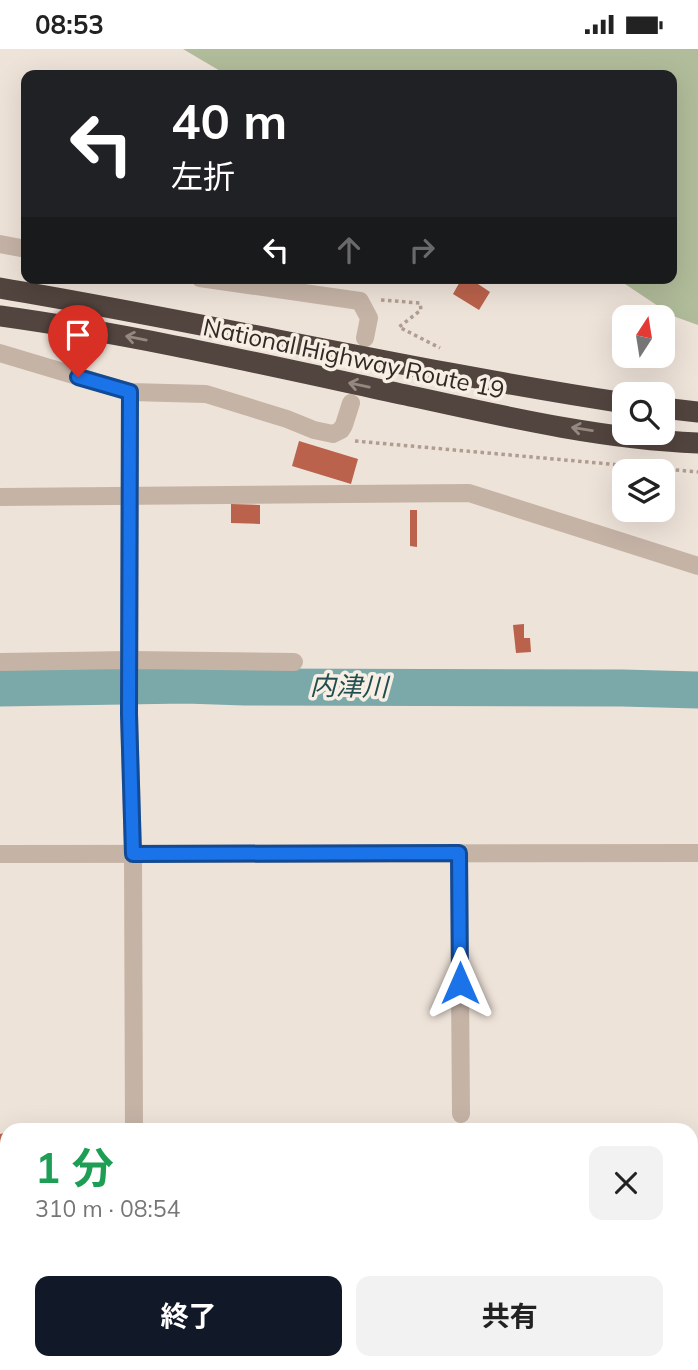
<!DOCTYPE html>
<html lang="ja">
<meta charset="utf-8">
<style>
:root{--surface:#fff;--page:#f2f2f2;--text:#222;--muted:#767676;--accent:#111827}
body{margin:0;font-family:Mulish,"Noto Sans JP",sans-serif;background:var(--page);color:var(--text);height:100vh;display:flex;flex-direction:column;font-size:26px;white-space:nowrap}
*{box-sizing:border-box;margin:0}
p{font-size:23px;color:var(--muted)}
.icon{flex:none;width:38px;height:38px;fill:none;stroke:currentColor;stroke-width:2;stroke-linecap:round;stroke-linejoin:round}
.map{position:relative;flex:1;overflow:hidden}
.details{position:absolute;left:0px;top:1074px;width:698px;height:247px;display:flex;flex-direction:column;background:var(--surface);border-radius:21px 21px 0 0;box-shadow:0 7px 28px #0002}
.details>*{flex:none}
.top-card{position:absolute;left:21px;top:21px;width:656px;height:214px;border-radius:14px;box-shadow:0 7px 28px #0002;background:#202124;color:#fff;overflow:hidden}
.needle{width:46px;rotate:12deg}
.buttons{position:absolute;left:612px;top:256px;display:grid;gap:14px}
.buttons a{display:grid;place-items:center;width:63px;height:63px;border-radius:14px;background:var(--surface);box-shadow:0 7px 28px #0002;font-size:35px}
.pin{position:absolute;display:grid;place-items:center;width:60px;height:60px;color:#fff;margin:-72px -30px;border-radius:50% 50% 50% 0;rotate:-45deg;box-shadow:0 0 7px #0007}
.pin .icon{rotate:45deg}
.me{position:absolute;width:77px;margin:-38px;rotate:0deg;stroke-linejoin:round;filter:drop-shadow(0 0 5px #0008)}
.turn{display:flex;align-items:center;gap:24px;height:147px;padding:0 35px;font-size:32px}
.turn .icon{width:91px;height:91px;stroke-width:2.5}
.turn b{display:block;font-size:49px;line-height:60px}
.lanes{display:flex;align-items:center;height:66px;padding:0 35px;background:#0003;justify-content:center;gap:35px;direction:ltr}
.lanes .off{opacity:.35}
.round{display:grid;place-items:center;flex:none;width:74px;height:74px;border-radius:14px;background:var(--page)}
.head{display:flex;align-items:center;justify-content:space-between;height:119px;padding:0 35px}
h1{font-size:42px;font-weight:700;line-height:52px;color:#1e9e55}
.cta{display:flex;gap:14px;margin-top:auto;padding:14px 35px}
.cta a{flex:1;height:80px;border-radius:14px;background:var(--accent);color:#fff;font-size:28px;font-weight:700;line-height:80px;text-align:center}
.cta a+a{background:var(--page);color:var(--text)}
.status{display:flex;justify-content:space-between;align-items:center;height:49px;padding:0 35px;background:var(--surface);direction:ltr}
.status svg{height:19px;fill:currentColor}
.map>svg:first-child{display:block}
.green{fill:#b1bc9a}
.water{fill:#7ba8a8}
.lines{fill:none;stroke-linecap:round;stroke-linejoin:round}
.river{stroke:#7ba8a8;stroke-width:37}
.building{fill:#ba624b}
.path{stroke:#b09d91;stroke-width:3.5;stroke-dasharray:3.5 3.5;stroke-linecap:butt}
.minor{stroke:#c5b3a6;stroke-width:18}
.major{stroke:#726058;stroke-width:18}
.highway{stroke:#52443e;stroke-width:21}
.oneway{stroke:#948880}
.route-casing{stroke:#114b97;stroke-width:18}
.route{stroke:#1a73e8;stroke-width:12}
.labels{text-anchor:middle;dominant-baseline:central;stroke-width:7;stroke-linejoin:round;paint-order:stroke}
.street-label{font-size:24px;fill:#322926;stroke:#f7eee4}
.water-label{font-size:26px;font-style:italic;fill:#204d4f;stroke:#f7eee4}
</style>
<div class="status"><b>08:53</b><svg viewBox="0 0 49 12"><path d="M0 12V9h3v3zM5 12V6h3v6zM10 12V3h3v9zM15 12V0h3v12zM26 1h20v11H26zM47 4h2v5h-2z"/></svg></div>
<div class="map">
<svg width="698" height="1321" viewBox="0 0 698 1321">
<rect width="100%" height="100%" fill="#eee3d9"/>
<path class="green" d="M 183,0 L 698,0 L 698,276 L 673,267 L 616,229 L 672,229 L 672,26 L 227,26 Z"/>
<path class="water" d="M 0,1274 L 7,1277 L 7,1314 L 13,1314 L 12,1321 L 0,1320 Z"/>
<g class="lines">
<path class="river" d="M 0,639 L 186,636 L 245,638 L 622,639 L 698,641"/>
</g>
<g class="building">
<path d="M 462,229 L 469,229 L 490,243 L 479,261 L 453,245 Z"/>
<path d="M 299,392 L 358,410 L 351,435 L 292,417 Z"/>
<path d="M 231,455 L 260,456 L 260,475 L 231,474 Z"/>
<path d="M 410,461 L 417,461 L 417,498 L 410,497 Z"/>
<path d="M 524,575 L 524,589 L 530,589 L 531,603 L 516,604 L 513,576 Z"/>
<path d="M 5,1084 L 7,1114 L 0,1114 L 0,1085 Z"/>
<path d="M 7,1184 L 7,1212 L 0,1212 L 0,1185 Z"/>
<path d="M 16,1314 L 61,1314 L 60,1321 L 16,1321 Z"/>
<rect x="71" y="1314" width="36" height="4"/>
</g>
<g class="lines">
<g class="path">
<path d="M 381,251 L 420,254 L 421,261 L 399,278 L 440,299"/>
<path d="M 355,392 L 698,423"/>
</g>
<g class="minor">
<path d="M 0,195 L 26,200"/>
<path d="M 200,229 L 360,252 L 369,269 L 365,289"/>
<path d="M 0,304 L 130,343 L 206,345 L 287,370 L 314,381 L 333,385 L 341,381 L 344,376 L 351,354"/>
<path d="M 130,343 L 129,665 L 133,805 L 134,1082"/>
<path d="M 0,448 L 469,444 L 698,517"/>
<path d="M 0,613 L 130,611 L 294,613"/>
<path d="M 459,804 L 461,1065"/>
<path d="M 0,805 L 698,804"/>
<path d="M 0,1177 L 7,1176"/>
</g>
<g class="major">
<path d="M 691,1127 L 698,1123"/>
<path d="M 0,1253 L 7,1254"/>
<path d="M 252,1314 L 261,1321"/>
</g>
<g class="highway">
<path d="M 0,239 C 209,274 415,322 625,354"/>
<path d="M 0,267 C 137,286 271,317 406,346 C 502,367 600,390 698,394"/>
<path d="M 663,359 L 698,363"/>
</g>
</g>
<defs><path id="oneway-shaft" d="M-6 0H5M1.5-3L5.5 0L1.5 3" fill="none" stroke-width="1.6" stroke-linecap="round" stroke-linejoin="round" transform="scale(1.75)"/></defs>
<g class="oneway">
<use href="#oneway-shaft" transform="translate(136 289) rotate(-169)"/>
<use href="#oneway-shaft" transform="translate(359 336) rotate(-168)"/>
<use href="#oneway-shaft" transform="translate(582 380) rotate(-171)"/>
</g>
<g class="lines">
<defs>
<path id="route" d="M 78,328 L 130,343 L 129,665 L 133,805 L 459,804 L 460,934"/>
</defs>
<use href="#route" class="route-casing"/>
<use href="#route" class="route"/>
</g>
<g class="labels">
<g class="street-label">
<text transform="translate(354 309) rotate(12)">National Highway Route 19</text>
</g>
<g class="water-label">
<text transform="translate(349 637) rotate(1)">内津川</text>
</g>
</g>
</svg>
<div class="buttons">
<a><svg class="needle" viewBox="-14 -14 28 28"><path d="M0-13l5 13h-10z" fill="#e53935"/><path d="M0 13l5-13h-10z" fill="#767676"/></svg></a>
<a><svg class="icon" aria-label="search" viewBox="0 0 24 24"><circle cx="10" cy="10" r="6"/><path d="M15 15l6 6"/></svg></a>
<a><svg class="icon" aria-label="layers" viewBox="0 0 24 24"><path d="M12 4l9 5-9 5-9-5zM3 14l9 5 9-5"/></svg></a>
</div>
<div class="pin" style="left:78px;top:328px;background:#d93025"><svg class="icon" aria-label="arrive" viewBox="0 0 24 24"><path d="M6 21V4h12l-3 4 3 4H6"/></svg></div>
<svg class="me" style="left:460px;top:934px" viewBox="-20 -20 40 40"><path d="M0-17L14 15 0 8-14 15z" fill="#1a73e8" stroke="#fff" stroke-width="4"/></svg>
<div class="top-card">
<div class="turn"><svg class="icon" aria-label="left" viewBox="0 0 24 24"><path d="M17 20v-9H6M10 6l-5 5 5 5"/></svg><div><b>40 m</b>左折</div></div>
<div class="lanes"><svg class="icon" aria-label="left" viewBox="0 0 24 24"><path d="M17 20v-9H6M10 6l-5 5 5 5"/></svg><svg class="icon off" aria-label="ahead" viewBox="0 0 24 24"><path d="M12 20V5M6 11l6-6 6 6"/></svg><svg class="icon off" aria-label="right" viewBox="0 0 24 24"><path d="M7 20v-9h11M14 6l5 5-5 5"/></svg></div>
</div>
<section class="details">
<div class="head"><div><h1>1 分</h1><p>310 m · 08:54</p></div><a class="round"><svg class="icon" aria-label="close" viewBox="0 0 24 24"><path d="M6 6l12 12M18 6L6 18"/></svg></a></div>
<div class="cta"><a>終了</a><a>共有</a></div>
</section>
</div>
